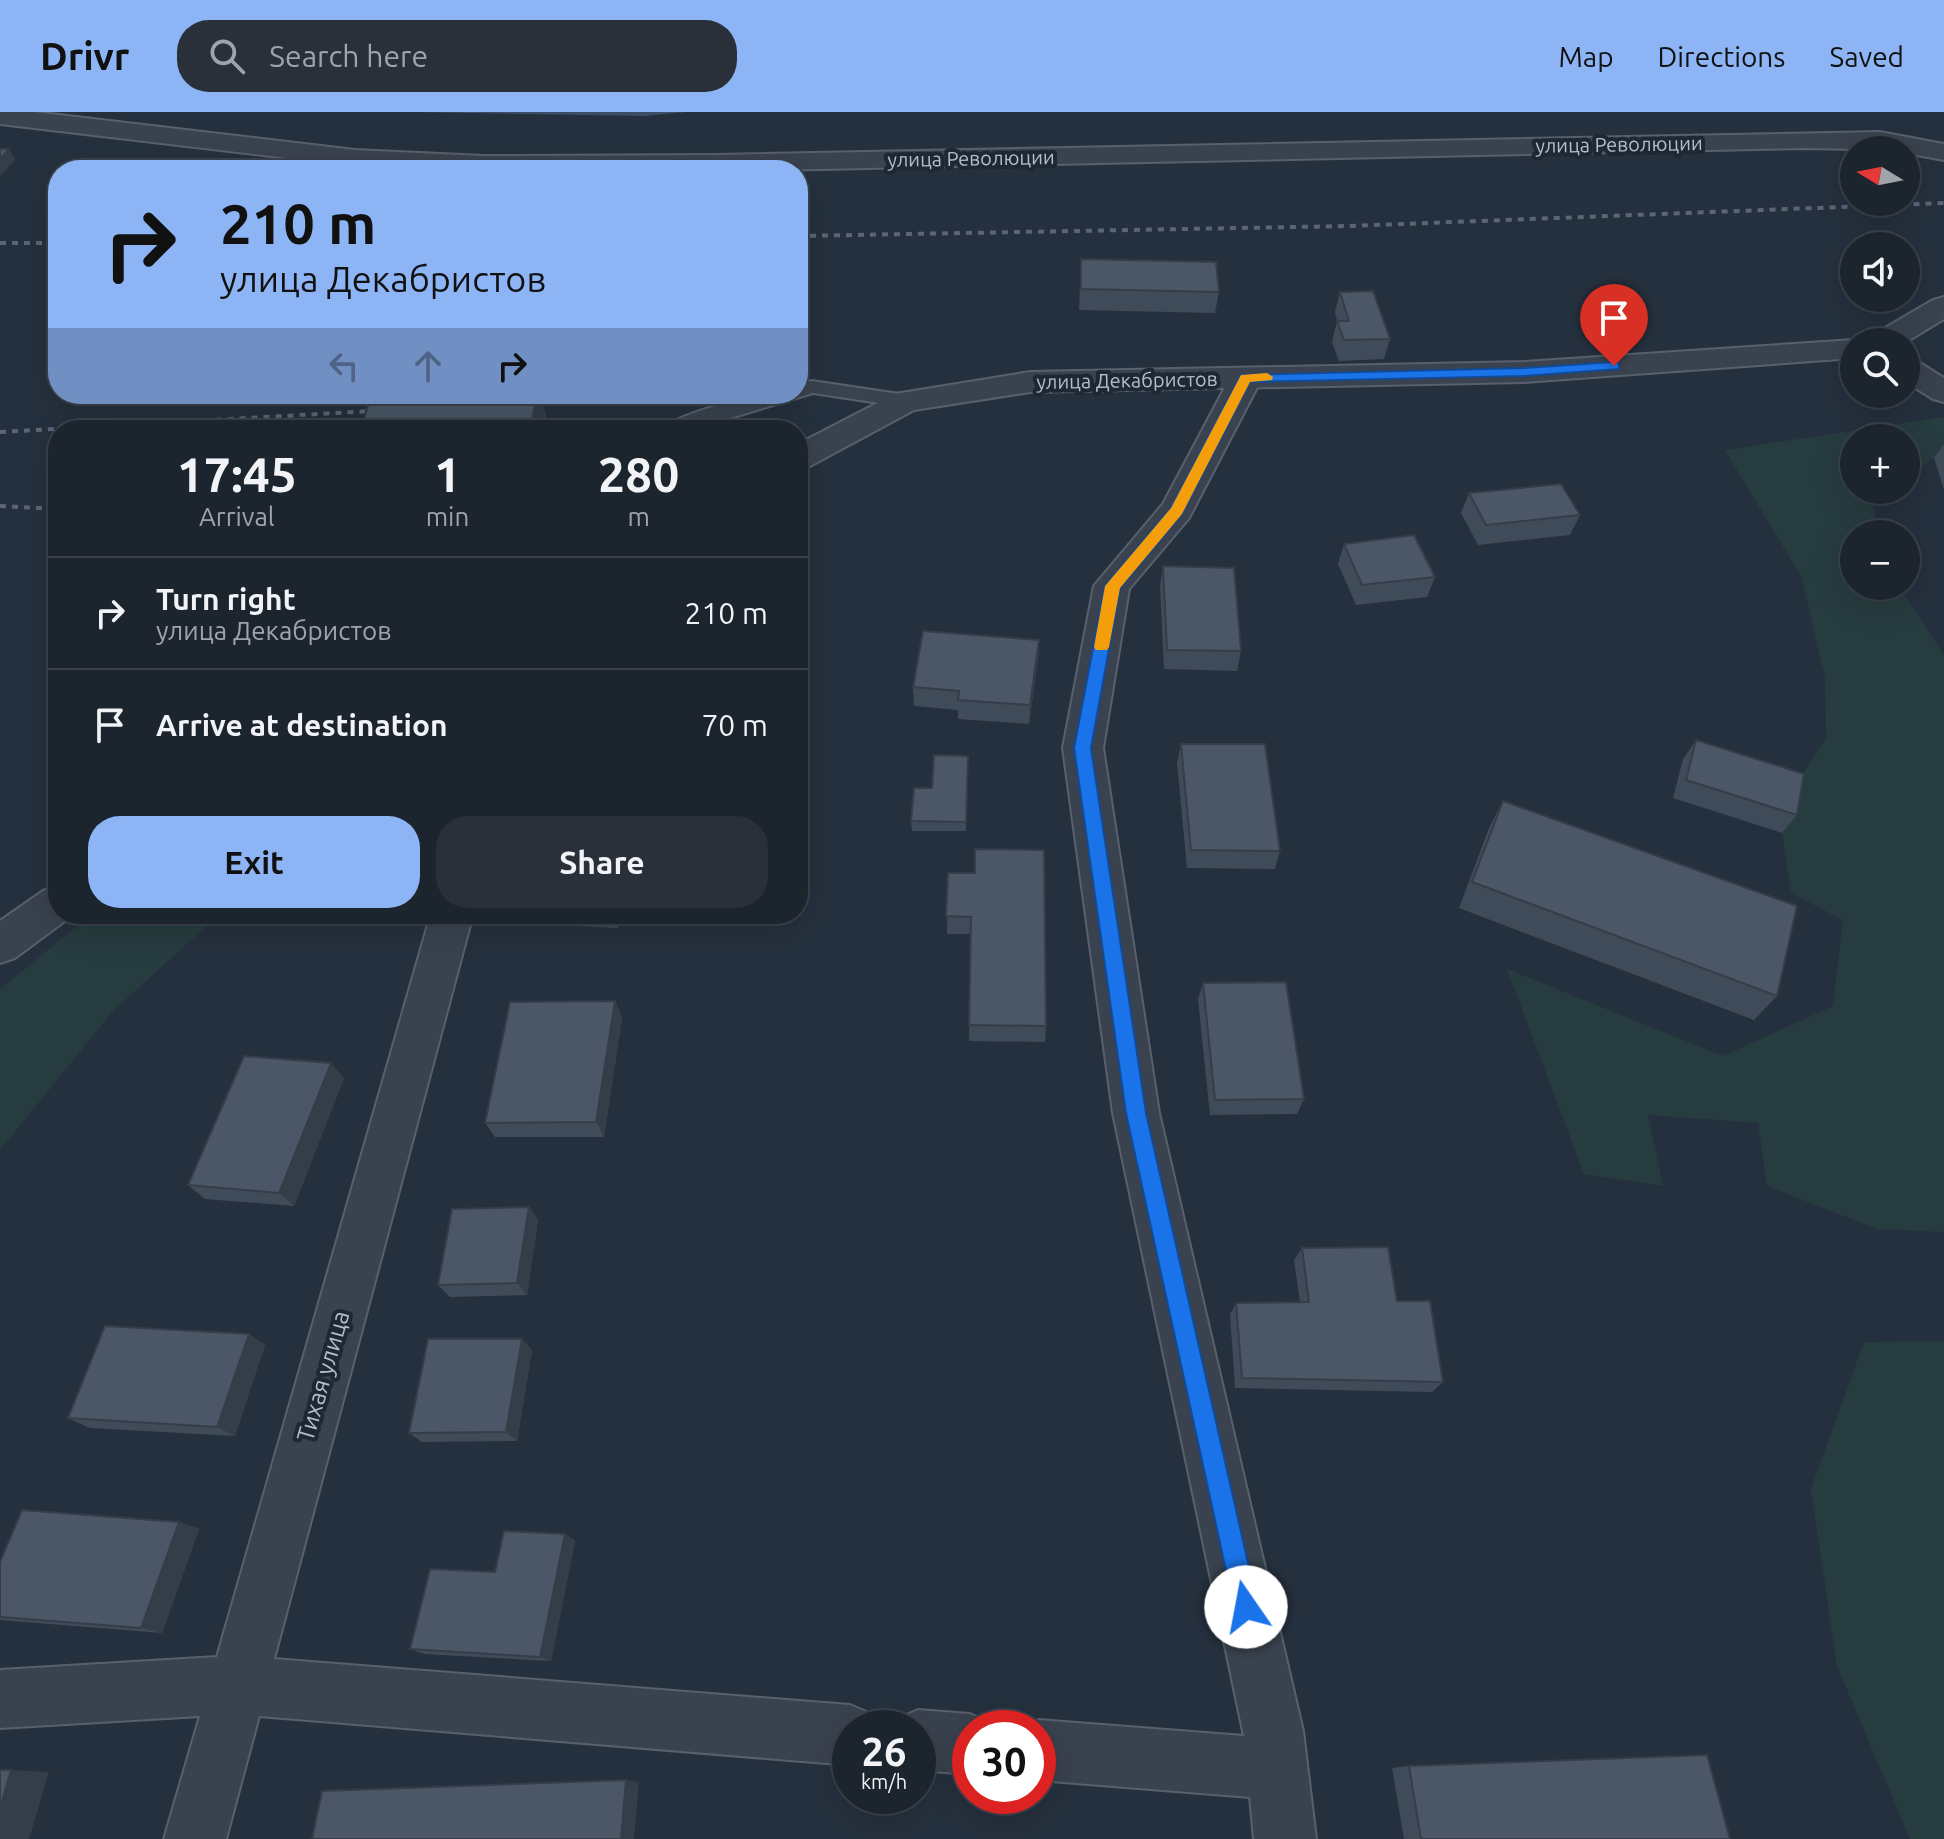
<!DOCTYPE html>
<meta charset="utf-8">
<style>
:root{--surface:#1c242e;--page:#29303a;--text:#f1f3f6;--muted:#a0a4aa;--line:#3a414a;--accent:#8db5f6}
body{margin:0;font-family:Ubuntu,sans-serif;background:var(--page);color:var(--text);height:100vh;display:flex;flex-direction:column;font-size:30px;white-space:nowrap}
*{box-sizing:border-box;margin:0}
p{font-size:26px;color:var(--muted)}
.icon{flex:none;width:44px;height:44px;fill:none;stroke:currentColor;stroke-width:2;stroke-linecap:round;stroke-linejoin:round}
.map{position:relative;flex:1;overflow:hidden}
.side{position:absolute;left:48px;top:308px;width:760px;height:504px;display:flex;flex-direction:column;background:var(--surface);border-radius:32px;box-shadow:0 8px 32px #0002,0 0 0 2px var(--line)}
.side>*{flex:none}
.hud{position:absolute;left:48px;top:48px;width:760px;height:244px;border-radius:32px;box-shadow:0 8px 32px #0002,0 0 0 2px var(--line);background:#8db5f6;color:#111;overflow:hidden}
.needle{width:52px;rotate:280deg}
.controls{position:absolute;left:1840px;top:24px;display:grid;gap:16px}
.controls a{display:grid;place-items:center;width:80px;height:80px;border-radius:50%;background:var(--surface);box-shadow:0 8px 32px #0002,0 0 0 2px var(--line);font-size:40px}
.speed{position:absolute;left:832px;top:1598px;display:flex;gap:16px;font-size:40px;font-weight:700;text-align:center}
.speed>*{display:grid;place-content:center;width:104px;height:104px;border-radius:50%;background:var(--surface);box-shadow:0 8px 32px #0002,0 0 0 2px var(--line);line-height:1}
.speed small{font-size:20px;font-weight:400}
.speed .limit{border:12px solid #d22;background:#fff;color:#111}
.pin{position:absolute;display:grid;place-items:center;width:68px;height:68px;color:#fff;margin:-82px -34px;border-radius:50% 50% 50% 0;rotate:-45deg;box-shadow:0 0 8px #0007}
.pin .icon{rotate:45deg}
.me{position:absolute;width:88px;margin:-44px;rotate:348deg;stroke-linejoin:round;filter:drop-shadow(0 0 6px #0008)}
.turn{display:flex;align-items:center;gap:28px;height:168px;padding:0 40px;font-size:36px}
.turn .icon{width:104px;height:104px;stroke-width:2.5}
.turn b{display:block;font-size:56px;line-height:68px}
.lanes{display:flex;align-items:center;height:76px;padding:0 40px;background:#0003;justify-content:center;gap:40px;direction:ltr}
.lanes .off{opacity:.35}
.eta{display:flex;justify-content:space-evenly;align-items:center;height:136px;text-align:center}
.eta b{font-size:48px;font-weight:600;line-height:56px}
.cta{display:flex;gap:16px;margin-top:auto;padding:16px 40px}
.cta a{flex:1;height:92px;border-radius:32px;background:var(--accent);color:#111;font-size:32px;font-weight:600;line-height:92px;text-align:center}
.cta a+a{background:var(--page);color:var(--text)}
ul{padding:0;list-style:none}
li{display:flex;align-items:center;gap:24px;height:112px;padding:0 40px;border-top:2px solid var(--line)}
li div{flex:1}
li b{display:block;font-size:30px}
li em{font-style:normal}
header{display:flex;align-items:center;gap:48px;box-sizing:border-box;height:112px;padding:0 40px;background:var(--accent);color:#111}
header strong{font-size:38px}
nav{display:flex;gap:44px;margin-inline-start:auto;font-size:28px}
.search{width:560px;height:72px;background:var(--page);display:flex;align-items:center;gap:20px;box-sizing:border-box;padding:0 28px;border-radius:32px;color:var(--muted);font-size:30px}
.map>svg:first-child{display:block}
.green{fill:#273c3f}
.water{fill:#3b4d67}
.lines{fill:none;stroke-linecap:round;stroke-linejoin:round}
.service-casing{stroke:#57606c;stroke-width:4}
.minor-casing{stroke:#57606c;stroke-width:4}
.tertiary-casing{stroke:#57606c;stroke-width:4}
.service{fill:#39424e;fill-rule:evenodd}
.minor{fill:#39424e;fill-rule:evenodd}
.tertiary{fill:#39424e;fill-rule:evenodd}
.rail{stroke:#5b6675;stroke-width:4;stroke-dasharray:6 6;stroke-linecap:butt}
.wall{fill:#404b59}
.shaded-wall{fill:#343d48}
.building{fill:#4b5767;stroke:#343d48;stroke-width:2}
.route{fill:#1a73e8;stroke:#114b97;stroke-width:2}
.slow{fill:#f59e0b}
.labels{text-anchor:middle;dominant-baseline:central;stroke-width:8;stroke-linejoin:round;paint-order:stroke}
.far-street-label{font-size:20px;fill:#b5bdc9;stroke:#1e2734}
.street-label{font-size:24px;fill:#b5bdc9;stroke:#1e2734}
</style>
<header>
<strong>Drivr</strong>
<div class="search"><svg class="icon" aria-label="search" viewBox="0 0 24 24"><circle cx="10" cy="10" r="6"/><path d="M15 15l6 6"/></svg>Search here</div>
<nav><a>Map</a><a>Directions</a><a>Saved</a></nav>
</header>
<div class="map">
<svg width="1944" height="1727" viewBox="0 0 1944 1727">
<rect width="100%" height="100%" fill="#25303e"/>
<g class="green">
<path d="M 1944,305 L 1944,347 L 1934,346 L 1906,364 L 1906,326 L 1854,326 L 1854,378 L 1884,378 L 1873,385 L 1876,422 L 1854,422 L 1854,474 L 1899,474 L 1944,543 L 1944,1120 L 1877,1117 L 1767,1074 L 1758,1011 L 1648,1003 L 1663,1074 L 1584,1062 L 1507,857 L 1723,944 L 1833,894 L 1843,808 L 1791,781 L 1782,721 L 1790,681 L 1826,626 L 1825,566 L 1802,466 L 1725,338 Z"/>
<path d="M 92,802 L 220,802 L 114,898 L 0,1038 L 0,877 Z"/>
<path d="M 1944,1229 L 1944,1727 L 1910,1727 L 1837,1554 L 1811,1377 L 1864,1230 Z"/>
</g>
<path class="water" d="M 413,0 L 686,0 L 644,4 Z"/>
<g class="lines">
<defs>
<path id="service" d="M 812,269 L 906,283 L 916,289 L 906,295 L 813,281 L 691,318 L 663,318 C 675,302 744,286 766,282 C 776,281 787,282 798,282 L 798,272 Z"/>
<g id="minor">
<path d="M 1906,246 L 1917,249 L 1944,266 L 1944,290 L 1933,287 L 1906,270 Z"/>
<path d="M 1246,256 L 1257,259 L 1262,266 L 1189,406 L 1129,477 L 1103,636 L 1159,1001 L 1303,1619 L 1316,1727 L 1254,1727 L 1250,1685 L 1038,1668 L 1038,1616 L 1019,1616 L 1038,1608 L 1244,1624 L 1113,1001 L 1063,636 L 1094,474 L 1163,392 L 1230,266 L 1235,259 Z"/>
<path d="M 431,802 L 473,802 L 274,1547 L 850,1593 L 871,1602 L 877,1616 L 850,1616 L 850,1653 L 259,1604 L 226,1727 L 164,1727 L 200,1604 L 0,1616 L 0,1558 L 217,1545 Z"/>
<path d="M 918,1598 L 970,1602 L 991,1611 L 993,1616 L 970,1616 L 970,1662 L 918,1658 L 918,1616 L 893,1616 L 897,1607 Z"/>
</g>
<g id="tertiary">
<path d="M 0,0 L 34,0 L 355,38 L 484,44 L 717,43 L 1880,20 L 1944,32 L 1944,48 L 1906,41 L 1906,38 L 1806,36 L 776,58 L 436,58 L 355,54 L 0,12 Z"/>
<path d="M 1944,185 L 1944,207 L 1906,230 L 1868,230 L 1873,223 L 1933,188 Z"/>
<path d="M 1854,228 L 1864,230 L 1854,230 L 1854,246 L 1524,270 L 1030,280 L 914,298 L 810,354 L 798,357 L 798,332 L 895,282 L 1030,260 L 1524,250 Z"/>
<path d="M 58,774 L 58,802 L 73,803 L 15,846 L 0,851 L 0,809 L 43,779 Z"/>
</g>
</defs>
<use href="#service" class="service-casing"/>
<use href="#minor" class="minor-casing"/>
<use href="#tertiary" class="tertiary-casing"/>
<use href="#service" class="service"/>
<use href="#minor" class="minor"/>
<use href="#tertiary" class="tertiary"/>
<g class="rail">
<path d="M 798,124 L 1350,114 L 1944,91"/>
<path d="M 0,131 L 58,131"/>
<path d="M 0,320 L 389,298"/>
<path d="M 0,394 L 58,397"/>
</g>
</g>
<g class="wall">
<path d="M 1081,147 L 1219,180 L 1215,201 L 1079,198 Z"/>
<path d="M 1340,180 L 1390,227 L 1384,247 L 1339,249 L 1332,230 L 1337,209 L 1335,200 Z"/>
<path d="M 1944,332 L 1944,378 L 1934,346 Z"/>
<path d="M 1469,381 L 1580,403 L 1570,423 L 1478,433 L 1461,401 Z"/>
<path d="M 1344,432 L 1435,465 L 1427,485 L 1356,493 L 1338,452 Z"/>
<path d="M 1163,454 L 1241,539 L 1237,559 L 1164,557 L 1160,474 Z"/>
<path d="M 1039,528 L 1038,547 L 1029,612 L 958,607 L 958,598 L 914,594 L 913,575 Z"/>
<path d="M 1696,628 L 1797,703 L 1782,721 L 1673,686 L 1683,647 Z"/>
<path d="M 1181,632 L 1280,739 L 1275,757 L 1187,756 L 1177,651 Z"/>
<path d="M 968,644 L 966,719 L 912,719 L 911,709 L 932,676 Z"/>
<path d="M 1503,689 L 1777,884 L 1754,908 L 1459,796 L 1489,716 Z"/>
<path d="M 948,761 L 1046,914 L 1045,930 L 969,929 L 971,822 L 947,822 Z"/>
<path d="M 532,802 L 621,802 L 618,816 L 537,812 Z"/>
<path d="M 1203,871 L 1304,987 L 1297,1002 L 1210,1003 L 1198,887 Z"/>
<path d="M 615,889 L 622,906 L 604,1025 L 495,1025 L 485,1011 Z"/>
<path d="M 344,966 L 294,1094 L 205,1087 L 188,1073 Z"/>
<path d="M 529,1095 L 538,1108 L 527,1183 L 450,1185 L 438,1173 Z"/>
<path d="M 1302,1136 L 1397,1189 L 1443,1270 L 1432,1280 L 1235,1276 L 1230,1202 L 1236,1191 L 1300,1190 L 1294,1148 Z"/>
<path d="M 249,1222 L 265,1233 L 235,1324 L 90,1316 L 68,1306 Z"/>
<path d="M 522,1227 L 532,1238 L 517,1329 L 422,1330 L 409,1321 Z"/>
<path d="M 179,1410 L 199,1417 L 162,1521 L 0,1508 L 0,1450 Z"/>
<path d="M 565,1422 L 575,1429 L 551,1549 L 424,1542 L 410,1537 L 495,1460 Z"/>
<path d="M 1409,1654 L 1730,1727 L 1404,1727 L 1392,1656 Z"/>
</g>
<g class="shaded-wall">
<path d="M 9,37 L 15,48 L 0,65 L 0,47 Z"/>
<path d="M 537,282 L 540,282 L 547,307 L 545,318 L 530,318 Z"/>
<path d="M 1039,528 L 1038,547 L 1029,612 L 1030,593 Z"/>
<path d="M 612,802 L 621,802 L 618,816 Z"/>
<path d="M 615,889 L 622,906 L 604,1025 L 596,1010 Z"/>
<path d="M 331,951 L 344,966 L 294,1094 L 279,1081 Z"/>
<path d="M 529,1095 L 538,1108 L 527,1183 L 517,1171 Z"/>
<path d="M 249,1222 L 265,1233 L 235,1324 L 217,1315 Z"/>
<path d="M 522,1227 L 532,1238 L 517,1329 L 506,1320 Z"/>
<path d="M 179,1410 L 199,1417 L 162,1521 L 141,1516 Z"/>
<path d="M 565,1422 L 575,1429 L 551,1549 L 540,1545 Z"/>
<path d="M 11,1658 L 49,1660 L 29,1727 L 0,1727 L 0,1696 Z"/>
<path d="M 626,1668 L 639,1670 L 634,1727 L 621,1727 Z"/>
</g>
<g class="building">
<path d="M 0,37 L 9,37 L 0,47 Z"/>
<path d="M 1081,147 L 1216,150 L 1219,180 L 1081,177 Z"/>
<path d="M 1373,179 L 1390,227 L 1344,228 L 1337,209 L 1349,209 L 1340,180 Z"/>
<path d="M 396,282 L 537,282 L 530,318 L 361,318 L 371,283 Z"/>
<path d="M 1561,372 L 1580,403 L 1486,413 L 1469,381 Z"/>
<path d="M 1414,423 L 1435,465 L 1362,473 L 1344,432 Z"/>
<path d="M 1163,454 L 1234,456 L 1241,539 L 1167,538 Z"/>
<path d="M 923,519 L 1039,528 L 1030,593 L 958,588 L 959,579 L 913,575 Z"/>
<path d="M 1696,628 L 1804,662 L 1797,703 L 1686,668 Z"/>
<path d="M 1181,632 L 1265,632 L 1280,739 L 1191,738 Z"/>
<path d="M 934,643 L 968,644 L 966,710 L 911,709 L 914,676 L 932,676 Z"/>
<path d="M 1503,689 L 1797,794 L 1777,884 L 1472,770 Z"/>
<path d="M 975,737 L 1044,738 L 1046,914 L 969,913 L 971,805 L 946,804 L 948,761 L 975,761 Z"/>
<path d="M 1286,870 L 1304,987 L 1215,988 L 1203,871 Z"/>
<path d="M 615,889 L 596,1010 L 485,1011 L 510,890 Z"/>
<path d="M 244,944 L 331,951 L 279,1081 L 188,1073 Z"/>
<path d="M 529,1095 L 517,1171 L 438,1173 L 452,1097 Z"/>
<path d="M 1388,1135 L 1397,1189 L 1430,1189 L 1443,1270 L 1242,1266 L 1236,1191 L 1309,1190 L 1302,1136 Z"/>
<path d="M 105,1214 L 249,1222 L 217,1315 L 68,1306 Z"/>
<path d="M 428,1227 L 522,1227 L 506,1320 L 409,1321 Z"/>
<path d="M 22,1398 L 179,1410 L 141,1516 L 0,1505 L 0,1450 Z"/>
<path d="M 504,1419 L 565,1422 L 540,1545 L 410,1537 L 430,1457 L 495,1460 Z"/>
<path d="M 1707,1643 L 1730,1727 L 1421,1727 L 1409,1654 Z"/>
<path d="M 0,1658 L 11,1658 L 0,1696 Z"/>
<path d="M 626,1668 L 621,1727 L 312,1727 L 322,1679 Z"/>
</g>
<path class="route" d="M 1614,250 L 1619,251 L 1619,257 L 1524,264 L 1250,270 L 1182,402 L 1120,476 L 1091,636 L 1146,1001 L 1258,1495 L 1254,1504 L 1246,1507 L 1237,1504 L 1234,1495 L 1126,1001 L 1074,636 L 1105,474 L 1171,396 L 1241,263 L 1524,256 Z"/>
<path class="slow" d="M 1267,261 L 1273,265 L 1272,268 L 1250,270 L 1182,402 L 1120,476 L 1109,535 L 1107,538 L 1096,538 L 1094,535 L 1105,474 L 1171,396 L 1241,263 Z"/>
<g class="labels">
<g class="far-street-label">
<text transform="translate(1619 32) rotate(-1)">улица Революции</text>
<text transform="translate(971 46) rotate(-1)">улица Революции</text>
<text transform="translate(1127 268) rotate(-1)">улица Декабристов</text>
</g>
<g class="street-label">
<text transform="translate(323 1264) rotate(-74)">Тихая улица</text>
</g>
</g>
</svg>
<div class="controls">
<a><svg class="needle" viewBox="-14 -14 28 28"><path d="M0-13l5 13h-10z" fill="#e53935"/><path d="M0 13l5-13h-10z" fill="#a0a4aa"/></svg></a>
<a><svg class="icon" aria-label="sound" viewBox="0 0 24 24"><path d="M4 9h4l5-4v14l-5-4H4zM17 9q2 3 0 6"/></svg></a>
<a><svg class="icon" aria-label="search" viewBox="0 0 24 24"><circle cx="10" cy="10" r="6"/><path d="M15 15l6 6"/></svg></a>
<a>+</a>
<a>−</a>
</div>
<div class="speed"><div>26<small>km/h</small></div><div class="limit">30</div></div>
<div class="pin" style="left:1614px;top:254px;background:#d93025"><svg class="icon" aria-label="arrive" viewBox="0 0 24 24"><path d="M6 21V4h12l-3 4 3 4H6"/></svg></div>
<svg class="me" style="left:1246px;top:1495px" viewBox="-20 -20 40 40"><circle r="19" fill="#fff"/><path d="M0-13L10 11 0 6-10 11z" fill="#1a73e8"/></svg>
<div class="hud">
<div class="turn"><svg class="icon" aria-label="right" viewBox="0 0 24 24"><path d="M7 20v-9h11M14 6l5 5-5 5"/></svg><div><b>210 m</b>улица Декабристов</div></div>
<div class="lanes"><svg class="icon off" aria-label="left" viewBox="0 0 24 24"><path d="M17 20v-9H6M10 6l-5 5 5 5"/></svg><svg class="icon off" aria-label="ahead" viewBox="0 0 24 24"><path d="M12 20V5M6 11l6-6 6 6"/></svg><svg class="icon" aria-label="right" viewBox="0 0 24 24"><path d="M7 20v-9h11M14 6l5 5-5 5"/></svg></div>
</div>
<section class="side">
<div class="eta">
<div><b>17:45</b><p>Arrival</p></div>
<div><b>1</b><p>min</p></div>
<div><b>280</b><p>m</p></div>
</div>
<ul>
<li><svg class="icon" aria-label="right" viewBox="0 0 24 24"><path d="M7 20v-9h11M14 6l5 5-5 5"/></svg><div><b>Turn right</b><p>улица Декабристов</p></div><em>210 m</em></li>
<li><svg class="icon" aria-label="arrive" viewBox="0 0 24 24"><path d="M6 21V4h12l-3 4 3 4H6"/></svg><div><b>Arrive at destination</b></div><em>70 m</em></li>
</ul>
<div class="cta"><a>Exit</a><a>Share</a></div>
</section>
</div>
